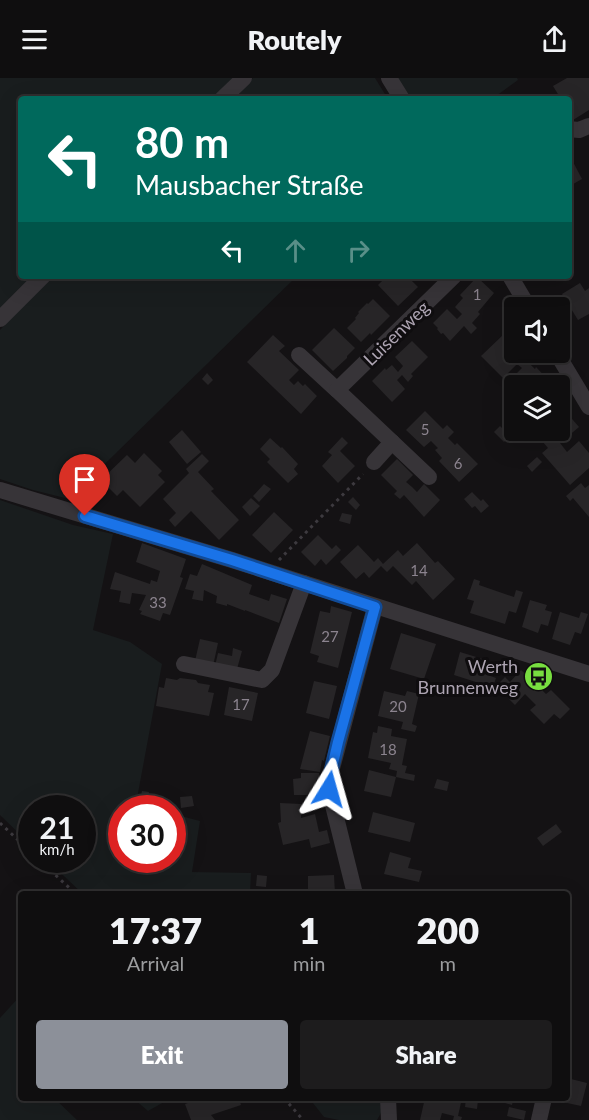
<!DOCTYPE html>
<meta charset="utf-8">
<style>
:root{--surface:#0f0e0f;--page:#1d1c1d;--text:#f1f3f6;--muted:#9b9c9e;--line:#2f2e2f;--accent:#8c9099}
body{margin:0;font-family:Lato,sans-serif;background:var(--page);color:var(--text);height:100vh;display:flex;flex-direction:column;font-size:22px;white-space:nowrap}
*{box-sizing:border-box;margin:0}
p{font-size:20px;color:var(--muted)}
.icon{flex:none;width:33px;height:33px;fill:none;stroke:currentColor;stroke-width:2;stroke-linecap:round;stroke-linejoin:round}
.map{position:relative;flex:1;overflow:hidden}
.panel{position:absolute;left:18px;top:813px;width:552px;height:210px;display:flex;flex-direction:column;background:var(--surface);border-radius:6px;box-shadow:0 6px 24px #0002,0 0 0 2px var(--line)}
.panel>*{flex:none}
.top-card{position:absolute;left:18px;top:18px;width:554px;height:183px;border-radius:6px;box-shadow:0 6px 24px #0002,0 0 0 2px var(--line);background:#00695c;color:#fff;overflow:hidden}
.tools{position:absolute;left:504px;top:219px;display:grid;gap:12px}
.tools a{display:grid;place-items:center;width:66px;height:66px;border-radius:6px;background:var(--surface);box-shadow:0 6px 24px #0002,0 0 0 2px var(--line);font-size:30px}
.speed{position:absolute;left:18px;top:717px;display:flex;gap:12px;font-size:30px;font-weight:700;text-align:center}
.speed>*{display:grid;place-content:center;width:78px;height:78px;border-radius:50%;background:var(--surface);box-shadow:0 6px 24px #0002,0 0 0 2px var(--line);line-height:1}
.speed small{font-size:15px;font-weight:400}
.speed .limit{border:9px solid #d22;background:#fff;color:#111}
.pin{position:absolute;display:grid;place-items:center;width:51px;height:51px;color:#fff;margin:-62px -26px;border-radius:50% 50% 50% 0;rotate:-45deg;box-shadow:0 0 6px #0007}
.pin .icon{rotate:45deg}
.me{position:absolute;width:66px;margin:-33px;rotate:8deg;stroke-linejoin:round;filter:drop-shadow(0 0 4px #0008)}
.turn{display:flex;align-items:center;gap:21px;height:126px;padding:0 18px;font-size:27px}
.turn .icon{width:78px;height:78px;stroke-width:2.5}
.turn b{display:block;font-size:42px;line-height:51px}
.lanes{display:flex;align-items:center;height:57px;padding:0 18px;background:#0003;justify-content:center;gap:30px;direction:ltr}
.lanes .off{opacity:.35}
.eta{display:flex;justify-content:space-evenly;align-items:center;height:102px;text-align:center}
.eta b{font-size:36px;font-weight:800;line-height:42px}
.action{display:flex;gap:12px;margin-top:auto;padding:12px 18px}
.action a{flex:1;height:69px;border-radius:6px;background:var(--accent);color:#fff;font-size:24px;font-weight:800;line-height:69px;text-align:center}
.action a+a{background:var(--page);color:var(--text)}
header{display:flex;justify-content:space-between;align-items:center;height:78px;padding:0 18px;background:var(--surface);font-size:27px;font-weight:800}
.map>svg:first-child{display:block}
.green{fill:#191d1e}
.building{fill:#272527}
.lines{fill:none;stroke-linecap:round;stroke-linejoin:round}
.path{stroke:#3d3a3f;stroke-width:3;stroke-dasharray:3 4.5;stroke-linecap:butt}
.minor{stroke:#373438;stroke-width:16}
.route-casing{stroke:#114b97;stroke-width:15}
.route{stroke:#1a73e8;stroke-width:10}
.labels{text-anchor:middle;dominant-baseline:central;stroke-width:6;stroke-linejoin:round;paint-order:stroke}
.number-label{font-size:15px;fill:#8c848f}
.street-label{font-size:18px;fill:#aea5b3;stroke:#0f0d0f}
.poi-label{font-size:18px;fill:#aea5b3;stroke:#0f0d0f;text-anchor:end}
</style>
<header><svg class="icon" aria-label="menu" viewBox="0 0 24 24"><path d="M4 6h16M4 12h16M4 18h16"/></svg>Routely<svg class="icon" aria-label="share" viewBox="0 0 24 24"><path d="M12 15V3M7 8l5-5 5 5M5 13v7h14v-7"/></svg></header>
<div class="map">
<svg width="589" height="1042" viewBox="0 0 589 1042">
<rect width="100%" height="100%" fill="#141214"/>
<g class="green">
<path d="M 0,0 L 236,0 L 216,21 L 21,21 L 21,198 L 39,198 L 0,235 Z"/>
<path d="M 253,0 L 375,0 L 388,21 L 232,21 Z"/>
<path d="M 395,0 L 517,0 L 518,2 L 492,21 L 410,21 Z"/>
<path d="M 54,198 L 297,198 L 69,421 L 33,412 L 0,401 L 0,252 Z"/>
<path d="M 0,422 L 73,447 L 113,456 L 93,552 L 130,564 L 162,586 L 136,726 L 152,730 L 122,730 L 122,782 L 172,782 L 173,736 L 200,743 L 192,794 L 251,795 L 250,816 L 83,816 L 47,782 L 82,782 L 82,730 L 32,730 L 31,767 L 0,737 Z"/>
<path d="M 21,917 L 21,1020 L 54,1020 L 77,1042 L 0,1042 L 0,940 Z"/>
<path d="M 133,1020 L 171,1020 L 148,1033 Z"/>
<path d="M 316,1020 L 382,1020 L 382,1033 L 377,1042 L 339,1042 L 324,1039 L 313,1025 Z"/>
</g>
<g class="building">
<path d="M 567,0 L 589,0 L 589,32 L 573,42 L 568,34 L 568,21 L 561,21 L 553,8 Z"/>
<path d="M 571,80 L 582,101 L 568,109 L 568,82 Z"/>
<path d="M 387,198 L 411,198 L 409,200 L 418,209 L 398,228 L 378,207 Z"/>
<path d="M 477,199 L 494,215 L 478,234 L 480,236 L 472,245 L 477,250 L 471,256 L 464,248 L 450,263 L 443,255 L 441,256 L 437,251 L 438,250 L 433,245 L 447,231 L 457,241 L 462,236 L 455,229 L 463,220 L 460,217 Z"/>
<path d="M 580,205 L 585,213 L 589,210 L 589,236 L 578,242 L 562,216 Z"/>
<path d="M 373,221 L 390,238 L 371,257 L 370,255 L 361,264 L 347,250 L 356,241 L 355,240 L 359,235 L 358,234 L 367,225 L 368,226 Z"/>
<path d="M 334,250 L 355,270 L 347,278 L 347,280 L 333,293 L 312,272 Z"/>
<path d="M 273,257 L 285,268 L 279,273 L 299,292 L 289,302 L 294,307 L 298,303 L 303,308 L 305,306 L 317,318 L 301,336 L 247,284 Z"/>
<path d="M 503,257 L 514,270 L 514,274 L 536,274 L 537,276 L 528,284 L 535,291 L 536,289 L 554,308 L 523,308 L 514,298 L 522,290 L 517,286 L 503,300 L 481,278 Z"/>
<path d="M 412,263 L 428,279 L 411,296 L 413,298 L 408,304 L 402,297 L 397,302 L 405,311 L 392,324 L 372,303 L 385,290 L 386,292 L 392,287 L 398,294 L 403,288 L 395,279 Z"/>
<path d="M 207,295 L 213,302 L 208,307 L 202,301 Z"/>
<path d="M 560,321 L 563,325 L 560,327 L 579,349 L 560,365 L 567,374 L 579,363 L 589,375 L 589,390 L 570,407 L 542,375 L 548,370 L 533,352 L 560,352 Z"/>
<path d="M 425,333 L 443,351 L 447,347 L 454,354 L 448,360 L 455,367 L 457,365 L 478,386 L 459,404 L 439,383 L 442,380 L 435,372 L 438,370 L 431,363 L 424,369 L 406,352 Z"/>
<path d="M 500,348 L 510,358 L 504,364 L 494,354 Z"/>
<path d="M 182,352 L 201,374 L 187,386 L 169,364 Z"/>
<path d="M 342,359 L 348,365 L 340,373 L 355,388 L 338,405 L 322,388 L 332,377 L 328,374 Z"/>
<path d="M 270,360 L 281,370 L 282,369 L 298,386 L 294,391 L 298,396 L 288,405 L 267,384 L 270,381 L 260,371 Z"/>
<path d="M 144,375 L 162,393 L 158,397 L 165,404 L 140,429 L 123,412 L 117,418 L 101,402 L 127,377 L 135,385 Z"/>
<path d="M 202,376 L 209,383 L 198,394 L 214,411 L 211,413 L 239,442 L 219,462 L 191,433 L 175,449 L 169,442 L 176,435 L 163,421 L 189,395 L 186,391 Z"/>
<path d="M 537,379 L 542,384 L 532,394 L 527,388 Z"/>
<path d="M 397,381 L 413,397 L 406,404 L 412,409 L 417,414 L 424,406 L 440,422 L 424,439 L 404,417 L 400,421 L 394,416 L 397,413 L 381,397 Z"/>
<path d="M 581,405 L 585,410 L 589,407 L 589,439 L 573,420 L 570,423 L 566,418 Z"/>
<path d="M 264,406 L 271,411 L 259,424 L 253,418 Z"/>
<path d="M 472,414 L 481,423 L 483,421 L 489,428 L 481,435 L 475,428 L 472,430 L 464,421 Z"/>
<path d="M 353,419 L 360,427 L 356,432 L 348,424 Z"/>
<path d="M 251,420 L 260,428 L 250,438 L 242,429 Z"/>
<path d="M 274,434 L 293,452 L 271,475 L 252,457 Z"/>
<path d="M 342,435 L 352,437 L 350,446 L 339,443 Z"/>
<path d="M 318,457 L 332,471 L 336,467 L 341,472 L 326,487 L 321,481 L 315,488 L 301,474 Z"/>
<path d="M 142,465 L 186,481 L 180,499 L 183,500 L 170,537 L 163,535 L 160,543 L 140,536 L 142,533 L 139,532 L 146,517 L 132,515 L 130,526 L 119,524 L 121,513 L 110,511 L 115,494 L 150,506 L 151,502 L 157,504 L 160,493 L 136,484 Z"/>
<path d="M 417,465 L 435,485 L 438,483 L 455,501 L 433,522 L 416,503 L 412,507 L 393,488 L 387,494 L 381,488 L 369,500 L 364,494 L 356,501 L 340,484 L 358,467 L 374,484 L 378,480 L 383,486 L 398,472 L 403,478 Z"/>
<path d="M 202,486 L 252,507 L 249,516 L 269,523 L 271,516 L 287,521 L 279,545 L 245,532 L 245,533 L 227,526 L 227,528 L 216,525 L 217,518 L 204,512 L 203,523 L 192,521 L 194,513 L 185,511 L 190,496 L 197,498 Z"/>
<path d="M 474,501 L 480,503 L 479,507 L 514,519 L 516,512 L 523,514 L 516,535 L 509,533 L 505,546 L 470,535 L 474,523 L 467,521 Z"/>
<path d="M 530,522 L 547,527 L 545,532 L 552,534 L 548,548 L 541,546 L 538,555 L 522,549 Z"/>
<path d="M 331,528 L 352,534 L 338,590 L 317,584 L 319,578 L 310,575 L 320,533 L 330,535 Z"/>
<path d="M 560,534 L 579,540 L 581,534 L 588,536 L 581,556 L 575,554 L 570,567 L 552,561 Z"/>
<path d="M 401,555 L 436,566 L 424,601 L 390,591 Z"/>
<path d="M 200,561 L 218,565 L 213,588 L 195,583 Z"/>
<path d="M 233,570 L 242,573 L 237,591 L 215,588 L 218,575 L 232,578 Z"/>
<path d="M 460,574 L 486,582 L 482,595 L 496,600 L 491,614 L 477,609 L 479,605 L 454,597 Z"/>
<path d="M 521,592 L 546,616 L 551,612 L 570,631 L 560,641 L 554,636 L 544,646 L 530,632 L 536,627 L 525,616 L 515,627 L 501,613 L 500,614 L 495,609 L 505,599 L 510,604 Z"/>
<path d="M 166,600 L 177,602 L 180,600 L 196,602 L 198,605 L 210,607 L 208,614 L 214,615 L 209,638 L 156,628 L 159,609 L 164,610 Z"/>
<path d="M 314,603 L 337,608 L 329,641 L 306,635 Z"/>
<path d="M 229,609 L 258,615 L 252,643 L 224,637 Z"/>
<path d="M 384,613 L 405,618 L 407,613 L 419,616 L 412,646 L 417,648 L 415,654 L 401,651 L 403,644 L 378,638 Z"/>
<path d="M 378,648 L 392,651 L 391,658 L 407,661 L 402,687 L 407,688 L 405,695 L 415,697 L 414,703 L 396,699 L 391,719 L 364,713 L 369,692 L 396,699 L 397,693 L 389,691 L 391,685 L 368,680 L 373,654 L 377,655 Z"/>
<path d="M 310,653 L 330,658 L 324,683 L 322,682 L 320,694 L 300,691 Z"/>
<path d="M 301,695 L 319,695 L 319,717 L 294,717 L 293,701 L 301,700 Z"/>
<path d="M 437,701 L 449,704 L 447,713 L 434,710 Z"/>
<path d="M 142,713 L 149,714 L 147,722 L 140,721 Z"/>
<path d="M 192,718 L 194,728 L 181,730 L 180,719 Z"/>
<path d="M 280,725 L 301,726 L 301,740 L 315,736 L 319,754 L 327,752 L 330,765 L 311,770 L 309,761 L 283,767 L 278,745 L 281,744 Z"/>
<path d="M 373,734 L 415,745 L 410,764 L 368,754 Z"/>
<path d="M 556,746 L 562,754 L 543,768 L 537,760 Z"/>
<path d="M 390,774 L 411,780 L 408,790 L 422,793 L 419,804 L 384,796 Z"/>
<path d="M 257,797 L 267,798 L 266,809 L 256,808 Z"/>
<path d="M 334,797 L 335,816 L 308,816 L 308,798 Z"/>
<path d="M 567,1000 L 587,1005 L 581,1028 L 558,1023 L 559,1020 L 567,1020 Z"/>
<path d="M 203,1020 L 239,1020 L 241,1027 L 211,1037 L 215,1042 L 191,1042 L 185,1026 Z"/>
<path d="M 425,1020 L 462,1020 L 458,1038 L 462,1039 L 461,1042 L 453,1042 L 454,1038 L 442,1035 L 440,1042 L 420,1042 Z"/>
<path d="M 466,1020 L 478,1022 L 477,1031 L 465,1029 Z"/>
<path d="M 506,1020 L 523,1020 L 522,1024 L 513,1022 L 512,1027 L 505,1025 Z"/>
<path d="M 509,1029 L 526,1033 L 524,1042 L 507,1038 Z"/>
</g>
<g class="lines">
<g class="path">
<path d="M 279,482 L 363,396"/>
<path d="M 0,745 L 32,775"/>
<path d="M 39,782 L 76,816"/>
<path d="M 284,1020 L 303,1042"/>
</g>
<g class="minor">
<path d="M 389,0 L 402,21"/>
<path d="M 222,21 L 244,0"/>
<path d="M 568,51 L 579,52 L 589,48"/>
<path d="M 510,198 L 529,230"/>
<path d="M 0,241 L 43,198"/>
<path d="M 556,274 L 589,329"/>
<path d="M 299,277 L 337,312"/>
<path d="M 374,384 L 392,364"/>
<path d="M 429,399 L 337,312 L 454,198"/>
<path d="M 0,412 L 232,482 L 589,596"/>
<path d="M 184,586 L 262,602 L 272,592 L 304,505"/>
<path d="M 355,816 L 329,711 L 330,698 L 375,529"/>
<path d="M 388,1020 L 389,1042"/>
<path d="M 539,1042 L 544,1020"/>
</g>
</g>
<g class="lines">
<defs>
<path id="route" d="M 85,438 L 232,482 L 375,529 L 338,664 L 330,698 L 329,711"/>
</defs>
<use href="#route" class="route-casing"/>
<use href="#route" class="route"/>
</g>
<defs>
<symbol id="bus-disc" viewBox="-11 -11 22 22"><circle r="9.5" fill="#78de40" stroke="#0f0d0f"/><path d="M-5-6H5V4H4V6H2V4H-2V6H-4V4H-5ZM-3.5-4V0h7V-4ZM-3.5 1.2v1.5H-2V1.2ZM2 1.2v1.5H3.5V1.2Z" fill="#111"/></symbol>
</defs>
<g fill-rule="evenodd">
<use href="#bus-disc" x="522" y="582" width="33" height="33"/>
</g>
<g class="labels">
<g class="number-label">
<text x="477" y="216">1</text>
<text x="425" y="351">5</text>
<text x="458" y="385">6</text>
<text x="419" y="492">14</text>
<text x="158" y="524">33</text>
<text x="330" y="558">27</text>
<text x="241" y="626">17</text>
<text x="398" y="628">20</text>
<text x="388" y="671">18</text>
</g>
<g class="street-label">
<text transform="translate(396 255) rotate(-44)">Luisenweg</text>
</g>
<g class="poi-label">
<text x="518" y="588">Werth<tspan x="518" dy="21">Brunnenweg</tspan></text>
</g>
</g>
</svg>
<div class="tools">
<a><svg class="icon" aria-label="sound" viewBox="0 0 24 24"><path d="M4 9h4l5-4v14l-5-4H4zM17 9q2 3 0 6"/></svg></a>
<a><svg class="icon" aria-label="layers" viewBox="0 0 24 24"><path d="M12 4l9 5-9 5-9-5zM3 14l9 5 9-5"/></svg></a>
</div>
<div class="speed"><div>21<small>km/h</small></div><div class="limit">30</div></div>
<div class="pin" style="left:85px;top:438px;background:#d93025"><svg class="icon" aria-label="arrive" viewBox="0 0 24 24"><path d="M6 21V4h12l-3 4 3 4H6"/></svg></div>
<svg class="me" style="left:329px;top:711px" viewBox="-20 -20 40 40"><path d="M0-17L14 15 0 8-14 15z" fill="#1a73e8" stroke="#fff" stroke-width="4"/></svg>
<div class="top-card">
<div class="turn"><svg class="icon" aria-label="left" viewBox="0 0 24 24"><path d="M17 20v-9H6M10 6l-5 5 5 5"/></svg><div><b>80 m</b>Mausbacher Straße</div></div>
<div class="lanes"><svg class="icon" aria-label="left" viewBox="0 0 24 24"><path d="M17 20v-9H6M10 6l-5 5 5 5"/></svg><svg class="icon off" aria-label="ahead" viewBox="0 0 24 24"><path d="M12 20V5M6 11l6-6 6 6"/></svg><svg class="icon off" aria-label="right" viewBox="0 0 24 24"><path d="M7 20v-9h11M14 6l5 5-5 5"/></svg></div>
</div>
<section class="panel">
<div class="eta">
<div><b>17:37</b><p>Arrival</p></div>
<div><b>1</b><p>min</p></div>
<div><b>200</b><p>m</p></div>
</div>
<div class="action"><a>Exit</a><a>Share</a></div>
</section>
</div>
